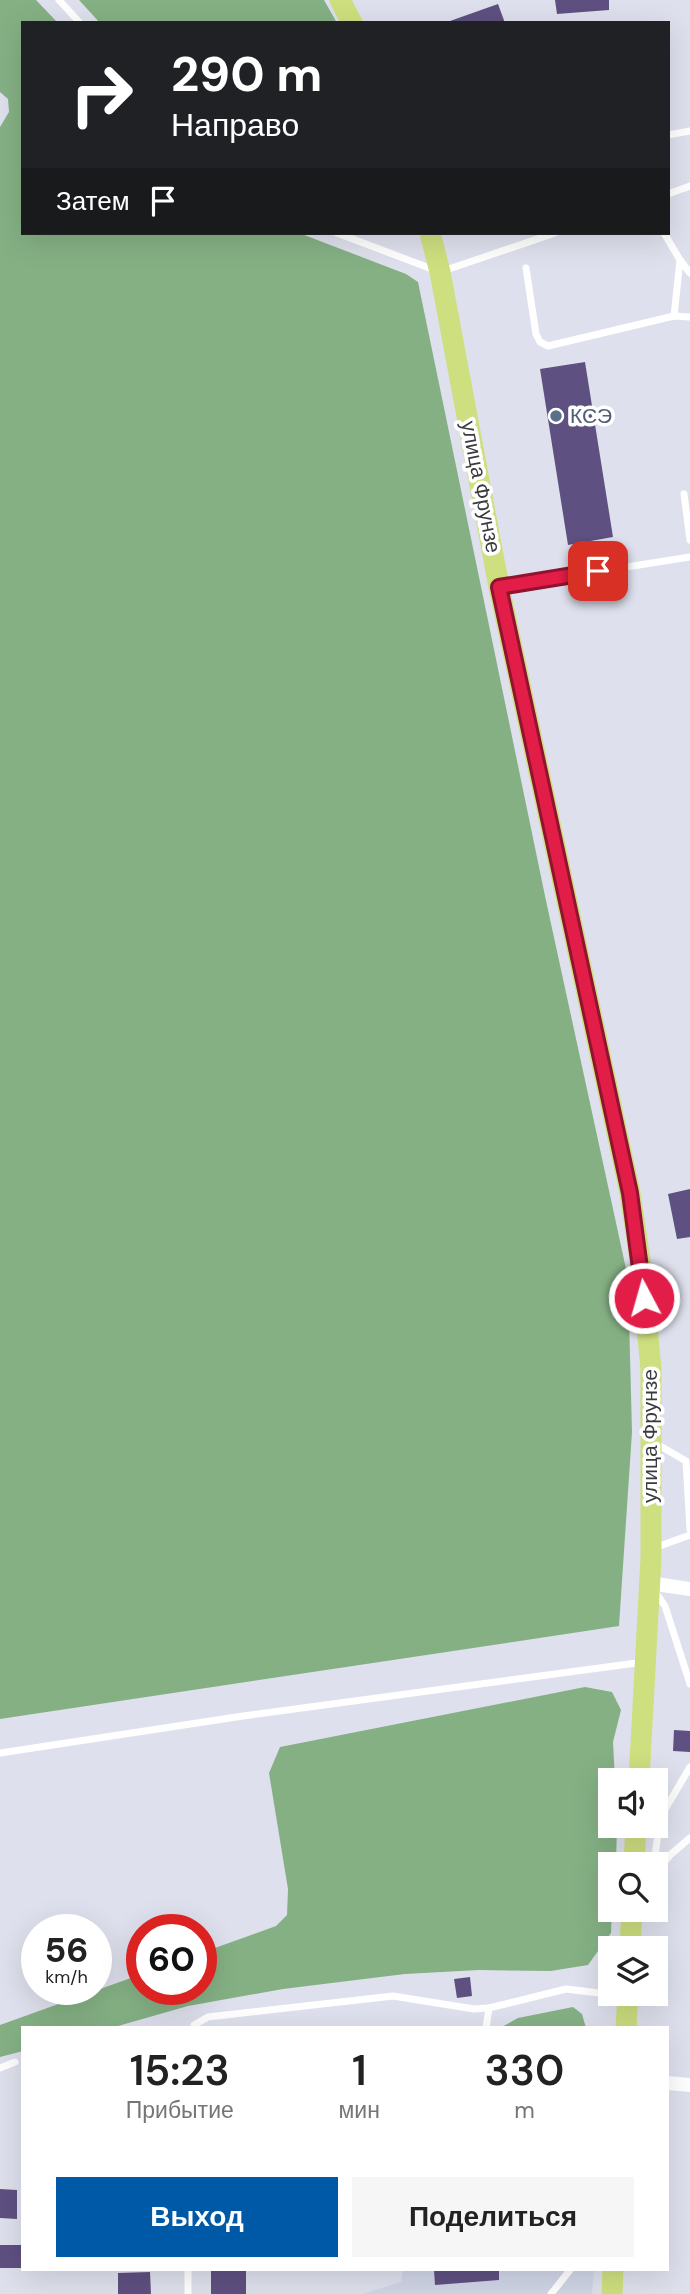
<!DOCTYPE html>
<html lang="ru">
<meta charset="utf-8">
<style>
:root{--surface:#fff;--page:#f6f6f6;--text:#222;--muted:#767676;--accent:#0059a7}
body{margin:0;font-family:"DM Sans",sans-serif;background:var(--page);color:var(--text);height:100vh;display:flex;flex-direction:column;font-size:26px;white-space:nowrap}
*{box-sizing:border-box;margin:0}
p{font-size:23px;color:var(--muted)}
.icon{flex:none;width:38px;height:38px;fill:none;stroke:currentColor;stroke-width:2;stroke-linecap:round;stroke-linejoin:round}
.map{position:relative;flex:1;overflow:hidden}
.side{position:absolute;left:21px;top:2026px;width:648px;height:245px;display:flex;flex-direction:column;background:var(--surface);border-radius:0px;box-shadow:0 7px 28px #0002}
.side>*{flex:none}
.banner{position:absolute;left:21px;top:21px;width:649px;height:214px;border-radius:0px;box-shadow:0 7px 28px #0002;background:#202124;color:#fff;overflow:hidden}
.controls{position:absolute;left:598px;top:1768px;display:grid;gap:14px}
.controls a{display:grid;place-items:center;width:70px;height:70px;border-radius:0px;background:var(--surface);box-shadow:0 7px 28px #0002;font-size:35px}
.speed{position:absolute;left:21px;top:1914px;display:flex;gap:14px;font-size:35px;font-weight:700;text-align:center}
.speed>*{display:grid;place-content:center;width:91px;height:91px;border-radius:50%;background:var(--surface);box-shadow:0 7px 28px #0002;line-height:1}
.speed small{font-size:18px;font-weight:400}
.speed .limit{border:10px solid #d22;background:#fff;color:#111}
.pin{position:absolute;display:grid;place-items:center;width:60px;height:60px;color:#fff;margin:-30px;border-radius:14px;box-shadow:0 4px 10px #0006}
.me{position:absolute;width:77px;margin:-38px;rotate:354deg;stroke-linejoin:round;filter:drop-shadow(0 0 5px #0008)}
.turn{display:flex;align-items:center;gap:24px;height:147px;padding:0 35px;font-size:32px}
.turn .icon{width:91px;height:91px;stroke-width:2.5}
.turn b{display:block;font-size:49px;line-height:60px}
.then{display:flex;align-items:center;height:66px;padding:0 35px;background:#0003;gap:14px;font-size:26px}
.eta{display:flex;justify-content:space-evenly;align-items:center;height:119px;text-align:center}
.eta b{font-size:42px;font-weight:600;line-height:49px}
.primary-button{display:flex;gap:14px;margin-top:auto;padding:14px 35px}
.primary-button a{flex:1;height:80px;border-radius:0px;background:var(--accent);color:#fff;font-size:28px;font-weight:600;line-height:80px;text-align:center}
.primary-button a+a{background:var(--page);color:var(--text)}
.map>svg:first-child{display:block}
.built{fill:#d0d5e7}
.forest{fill:#85b084}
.building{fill:#5e5081}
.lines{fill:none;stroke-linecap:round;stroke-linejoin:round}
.service{stroke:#fff;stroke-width:7}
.minor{stroke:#fff;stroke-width:14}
.primary{stroke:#cedf7f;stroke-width:21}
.route-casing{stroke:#92132f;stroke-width:18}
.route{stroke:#e11d48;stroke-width:12}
.service-dot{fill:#5c6f8a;stroke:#fff;stroke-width:2.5}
.labels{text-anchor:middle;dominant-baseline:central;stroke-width:7;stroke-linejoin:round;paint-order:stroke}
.service-label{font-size:21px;fill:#4e5e75;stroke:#fff;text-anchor:start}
.street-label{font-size:21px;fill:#3a3b3f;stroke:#fff}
</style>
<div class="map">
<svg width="690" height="2294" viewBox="0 0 690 2294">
<rect width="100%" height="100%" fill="#dee1ed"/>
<path class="built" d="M 403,2270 L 594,2270 L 592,2294 L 362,2294 L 401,2282 Z"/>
<g class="forest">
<path d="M 0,0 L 36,0 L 58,23 L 23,23 L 23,233 L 299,233 L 406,274 L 418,282 L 545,896 L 628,1278 L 632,1432 L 619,1626 L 0,1719 L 0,127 L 9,112 L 8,99 L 0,92 Z"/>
<path d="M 79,0 L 324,0 L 337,23 L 100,23 Z"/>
<path d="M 585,1687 L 612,1692 L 621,1710 L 613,1742 L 615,1780 L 611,1780 L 611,1825 L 617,1825 L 616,1864 L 611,1864 L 612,1909 L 611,1933 L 588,1965 L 551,1971 L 479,1970 L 405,1974 L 283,1989 L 188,2006 L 111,2028 L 23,2028 L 23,2051 L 0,2057 L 0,2025 L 142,1974 L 142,1990 L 201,1990 L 201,1953 L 276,1926 L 287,1915 L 288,1889 L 269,1773 L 280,1747 Z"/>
<path d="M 573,2007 L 582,2014 L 586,2028 L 500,2028 L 518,2018 Z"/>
</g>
<g class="building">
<path d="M 555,0 L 609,0 L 609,10 L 557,14 Z"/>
<path d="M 498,4 L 505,23 L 450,23 L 450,21 Z"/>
<path d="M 585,362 L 613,537 L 568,545 L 540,369 Z"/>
<path d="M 690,1189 L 690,1237 L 677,1239 L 668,1194 Z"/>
<path d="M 674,1730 L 690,1731 L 690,1752 L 673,1751 Z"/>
<path d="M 470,1977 L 472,1996 L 457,1998 L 454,1979 Z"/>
<path d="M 0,2189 L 17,2190 L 17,2219 L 0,2218 Z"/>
<rect x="0" y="2245" width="21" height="23"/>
<rect x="211" y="2270" width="35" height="24"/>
<path d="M 434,2270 L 499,2270 L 499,2280 L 435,2285 Z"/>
<path d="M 150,2272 L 151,2294 L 118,2294 L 118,2273 Z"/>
</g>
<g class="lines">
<g class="service">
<path d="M 59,0 L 80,23"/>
<path d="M 668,135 L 690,131"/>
<path d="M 668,194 L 690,186"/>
<path d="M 337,233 L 440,272 L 555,233"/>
<path d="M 664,233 L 680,260 L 690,273"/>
<path d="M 526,268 L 536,334 L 540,342 L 548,346 L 674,316 L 690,317"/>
<path d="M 674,316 L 680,260"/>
<path d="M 684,494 L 690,540"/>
<path d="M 500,587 L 690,557"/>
<path d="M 655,1443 L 686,1461 L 690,1529"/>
<path d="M 654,1548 L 690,1535"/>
<path d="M 654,1590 L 665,1606 L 690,1684"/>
<path d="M 0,1753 L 243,1716 L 644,1662"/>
<path d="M 654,1864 L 660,1818 L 690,1767"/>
<path d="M 656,1872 L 670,1855 L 690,1838"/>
<path d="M 193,2028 L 194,2025 L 208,2017 L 393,1996 L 474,2009 L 489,2008 L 566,1989 L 624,1996"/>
<path d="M 486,2028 L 489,2008"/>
<path d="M 0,2068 L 15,2062"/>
<path d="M 188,2270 L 188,2294"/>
<path d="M 551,2294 L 570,2270"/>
</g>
<g class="minor">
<path d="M 649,1583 L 690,1589"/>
<path d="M 667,2083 L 690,2085"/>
</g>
<g class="primary">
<path d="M 340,0 L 352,23"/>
<path d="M 430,233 L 440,272 L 499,587 L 630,1193 L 642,1274 L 651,1369 L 651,1558 L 639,1780"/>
<path d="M 634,1864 L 636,1825"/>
<path d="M 630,1948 L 632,1909"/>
<path d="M 626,2028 L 628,1993"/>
<path d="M 612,2294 L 613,2270"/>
</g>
</g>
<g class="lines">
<defs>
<path id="route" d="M 598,571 L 499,587 L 630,1193 L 644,1298"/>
</defs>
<use href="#route" class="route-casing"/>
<use href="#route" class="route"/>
</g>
<circle class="service-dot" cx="556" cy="416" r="7"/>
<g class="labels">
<g class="service-label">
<text x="570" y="416">КСЭ</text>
</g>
<g class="street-label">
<text transform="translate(481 487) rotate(79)">улица Фрунзе</text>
<text transform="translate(650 1436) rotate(-90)">улица Фрунзе</text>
</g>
</g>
</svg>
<div class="controls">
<a><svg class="icon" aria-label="sound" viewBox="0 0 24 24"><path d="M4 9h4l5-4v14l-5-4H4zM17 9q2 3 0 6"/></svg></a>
<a><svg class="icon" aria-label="search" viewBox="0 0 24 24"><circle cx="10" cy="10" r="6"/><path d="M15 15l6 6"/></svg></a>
<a><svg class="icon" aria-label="layers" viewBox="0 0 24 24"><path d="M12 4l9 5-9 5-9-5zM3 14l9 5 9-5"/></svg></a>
</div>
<div class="speed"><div>56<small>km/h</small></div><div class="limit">60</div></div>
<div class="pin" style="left:598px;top:571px;background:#d93025"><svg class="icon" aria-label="arrive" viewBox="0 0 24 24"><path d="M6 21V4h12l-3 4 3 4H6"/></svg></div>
<svg class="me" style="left:644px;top:1298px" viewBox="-20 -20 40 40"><circle r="17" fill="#e11d48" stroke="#fff" stroke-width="3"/><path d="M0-11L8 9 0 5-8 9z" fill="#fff"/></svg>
<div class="banner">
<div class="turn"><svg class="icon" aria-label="right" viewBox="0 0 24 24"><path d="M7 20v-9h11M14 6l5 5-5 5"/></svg><div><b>290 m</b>Направо</div></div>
<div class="then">Затем<svg class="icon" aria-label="arrive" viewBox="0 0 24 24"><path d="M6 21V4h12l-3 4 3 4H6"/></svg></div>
</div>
<section class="side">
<div class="eta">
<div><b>15:23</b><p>Прибытие</p></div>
<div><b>1</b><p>мин</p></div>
<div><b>330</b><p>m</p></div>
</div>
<div class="primary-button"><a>Выход</a><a>Поделиться</a></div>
</section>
</div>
